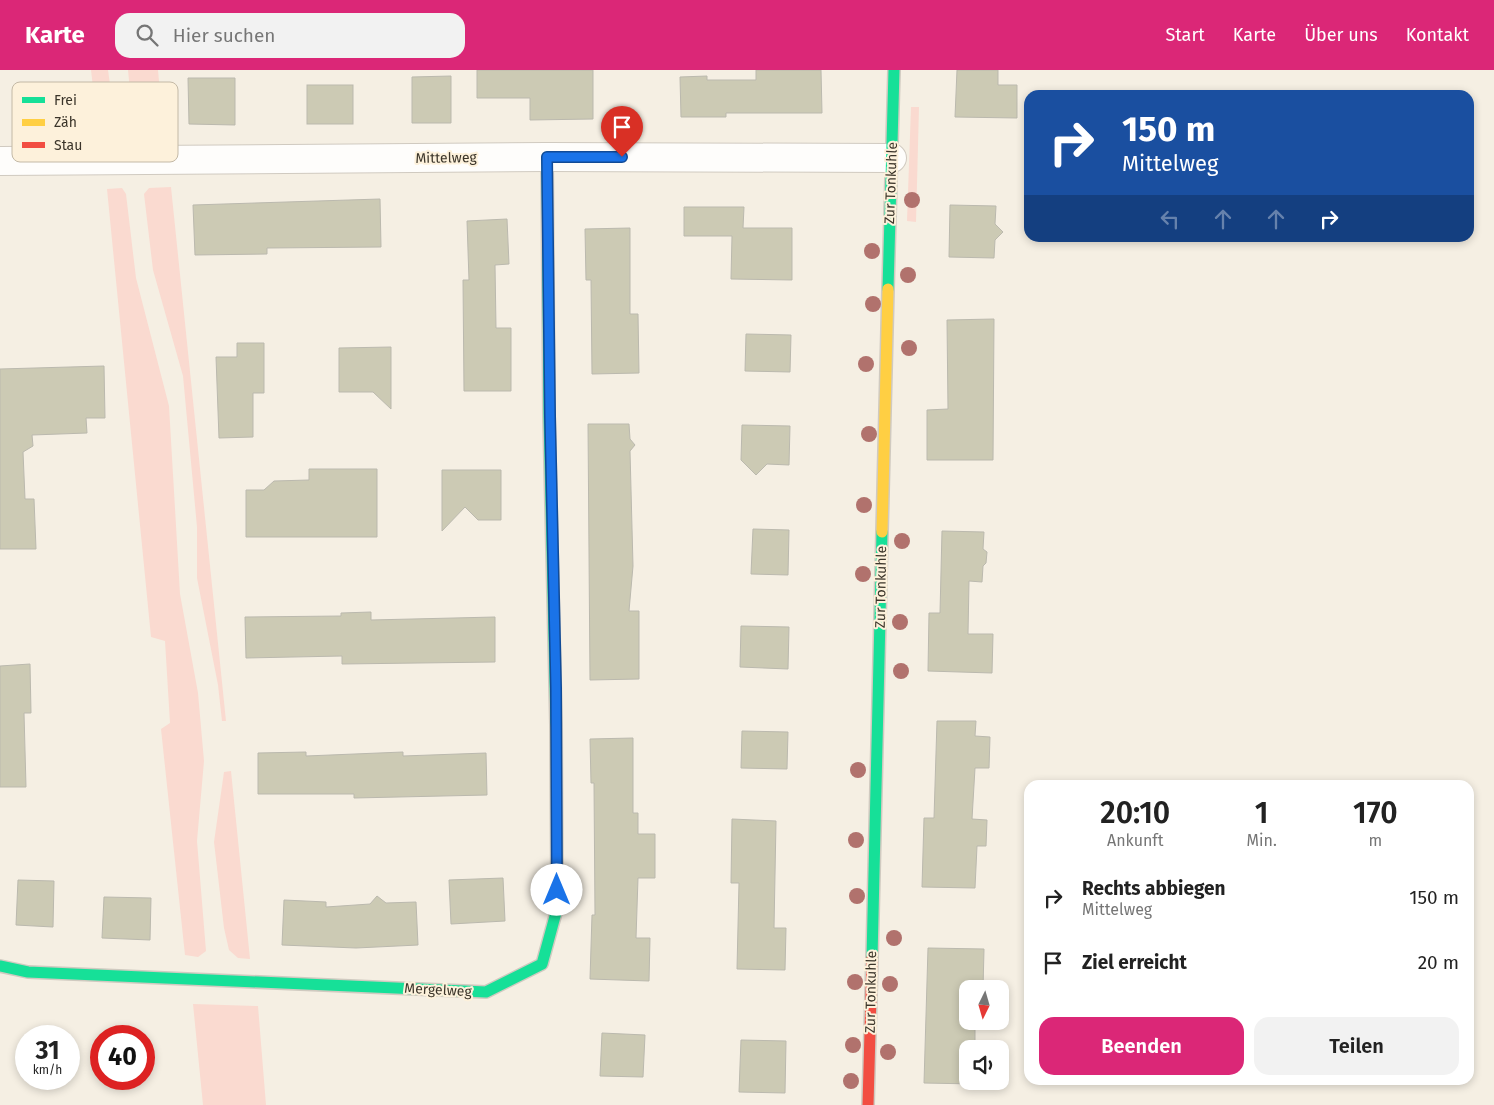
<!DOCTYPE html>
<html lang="de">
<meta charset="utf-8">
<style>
:root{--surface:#fff;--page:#f2f2f2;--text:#222;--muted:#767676;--accent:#db2777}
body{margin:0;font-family:"Fira Sans",sans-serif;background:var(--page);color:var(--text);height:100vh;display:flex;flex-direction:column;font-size:19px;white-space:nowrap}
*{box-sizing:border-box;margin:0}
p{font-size:16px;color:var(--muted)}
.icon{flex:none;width:28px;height:28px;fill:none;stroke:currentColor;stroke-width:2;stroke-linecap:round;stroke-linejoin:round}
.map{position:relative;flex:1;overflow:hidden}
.details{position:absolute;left:1024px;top:710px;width:450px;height:305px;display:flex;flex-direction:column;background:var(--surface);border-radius:15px;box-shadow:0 2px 8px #0003}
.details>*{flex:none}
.guide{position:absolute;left:1024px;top:20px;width:450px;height:152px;border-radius:15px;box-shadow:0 2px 8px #0003;background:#1a4fa0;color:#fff;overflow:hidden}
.needle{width:32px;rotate:185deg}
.buttons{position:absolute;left:959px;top:910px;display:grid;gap:10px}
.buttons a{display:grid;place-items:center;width:50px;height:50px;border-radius:10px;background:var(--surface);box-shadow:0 2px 8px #0003;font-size:25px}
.speed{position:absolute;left:15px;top:955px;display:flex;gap:10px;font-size:25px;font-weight:700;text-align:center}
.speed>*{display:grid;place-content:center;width:65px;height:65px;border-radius:50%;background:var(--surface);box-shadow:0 2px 8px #0003;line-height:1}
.speed small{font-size:12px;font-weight:400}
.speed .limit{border:8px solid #d22;background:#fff;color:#111}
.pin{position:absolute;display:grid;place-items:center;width:42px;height:42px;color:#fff;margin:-51px -21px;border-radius:50% 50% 50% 0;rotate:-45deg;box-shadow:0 0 5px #0007}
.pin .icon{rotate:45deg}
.me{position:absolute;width:55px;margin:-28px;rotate:0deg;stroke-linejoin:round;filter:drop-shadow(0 0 4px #0008)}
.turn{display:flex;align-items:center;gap:18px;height:105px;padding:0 15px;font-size:22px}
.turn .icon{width:65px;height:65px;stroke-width:2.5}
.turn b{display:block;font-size:35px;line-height:42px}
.lanes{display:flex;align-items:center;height:48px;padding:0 15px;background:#0003;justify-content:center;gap:25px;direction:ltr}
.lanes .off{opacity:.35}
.eta{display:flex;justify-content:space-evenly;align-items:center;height:85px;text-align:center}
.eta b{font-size:30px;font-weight:600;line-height:35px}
.action{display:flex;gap:10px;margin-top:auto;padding:10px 15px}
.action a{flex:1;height:58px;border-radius:15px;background:var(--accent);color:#fff;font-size:20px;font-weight:600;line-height:58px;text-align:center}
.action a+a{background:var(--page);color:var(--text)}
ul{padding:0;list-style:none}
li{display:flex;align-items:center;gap:15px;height:65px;padding:0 15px}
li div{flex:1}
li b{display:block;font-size:19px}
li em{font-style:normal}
header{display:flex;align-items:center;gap:30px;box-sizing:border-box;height:70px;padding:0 25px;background:var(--accent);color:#fff}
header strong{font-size:24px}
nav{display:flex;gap:28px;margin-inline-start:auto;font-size:18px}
.search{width:350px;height:45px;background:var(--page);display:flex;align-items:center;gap:12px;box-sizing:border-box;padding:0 18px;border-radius:15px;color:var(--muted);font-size:19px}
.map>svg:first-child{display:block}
.green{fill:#fadad0}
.building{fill:#cccab4;stroke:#bbb9ae}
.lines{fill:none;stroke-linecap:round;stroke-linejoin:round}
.street-casing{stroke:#d0cac0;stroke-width:30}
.fast-casing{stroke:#d0cac0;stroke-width:14}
.slow-casing{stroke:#d0cac0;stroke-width:14}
.jam-casing{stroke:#d0cac0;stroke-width:14}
.street{stroke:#fefdfb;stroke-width:28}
.fast{stroke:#16e098;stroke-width:11}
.slow{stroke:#ffcf43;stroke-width:11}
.jam{stroke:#f24e42;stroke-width:11}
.tree{fill:#b1726d}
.route-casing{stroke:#114b97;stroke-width:12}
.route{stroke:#1a73e8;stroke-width:9}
.labels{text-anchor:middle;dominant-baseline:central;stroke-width:4;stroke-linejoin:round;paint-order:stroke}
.street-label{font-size:14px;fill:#3b352a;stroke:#fdf1db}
.key{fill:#fdf1db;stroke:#c3b9a6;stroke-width:1}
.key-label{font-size:14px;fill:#3b352a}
</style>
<header>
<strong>Karte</strong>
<div class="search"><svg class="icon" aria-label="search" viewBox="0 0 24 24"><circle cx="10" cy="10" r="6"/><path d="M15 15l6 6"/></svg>Hier suchen</div>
<nav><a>Start</a><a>Karte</a><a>Über uns</a><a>Kontakt</a></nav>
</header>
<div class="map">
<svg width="1494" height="1035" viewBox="0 0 1494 1035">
<rect width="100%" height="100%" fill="#f5efe3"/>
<g class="green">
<path d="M 91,0 L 108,0 L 116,59 L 113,69 L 99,69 Z"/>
<path d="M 128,0 L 158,0 L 164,67 L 151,68 L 141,63 L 132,42 Z"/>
<path d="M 911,37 L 919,37 L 916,152 L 907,151 Z"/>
<path d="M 171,117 L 226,651 L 222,651 L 218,615 L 197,508 L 197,457 L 183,306 L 153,200 L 144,124 L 149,118 Z"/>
<path d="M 122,118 L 126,124 L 136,208 L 169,336 L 180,524 L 198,623 L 204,691 L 197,771 L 206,881 L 198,887 L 185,885 L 161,659 L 170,653 L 165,571 L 151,567 L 107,119 Z"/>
<path d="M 231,701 L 250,889 L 238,888 L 229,880 L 224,858 L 214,772 L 224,702 Z"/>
<path d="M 193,934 L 258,936 L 266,1035 L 203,1035 Z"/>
</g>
<g class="building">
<path d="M 477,0 L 593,0 L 593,49 L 530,50 L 530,28 L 477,28 Z"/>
<path d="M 756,0 L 821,0 L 822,43 L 726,43 L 726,47 L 681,47 L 680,7 L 707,6 L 707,10 L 756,10 Z"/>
<path d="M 957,0 L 998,0 L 998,15 L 1017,15 L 1017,48 L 955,47 Z"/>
<path d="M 451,6 L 451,53 L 412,53 L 412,7 Z"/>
<path d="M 188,8 L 235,8 L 235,55 L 189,54 Z"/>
<rect x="307" y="15" width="46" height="39"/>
<path d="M 380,129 L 381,177 L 267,178 L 267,184 L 195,185 L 193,135 Z"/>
<path d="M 950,135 L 996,136 L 995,154 L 1003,162 L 995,170 L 994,188 L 949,187 Z"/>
<path d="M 684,137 L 744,137 L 743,158 L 792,158 L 792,210 L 731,209 L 732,166 L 684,166 Z"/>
<path d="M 507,149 L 509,194 L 495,195 L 496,258 L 511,258 L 511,321 L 464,321 L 463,210 L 469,210 L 467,151 Z"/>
<path d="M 630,158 L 630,244 L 638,244 L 639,303 L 592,304 L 591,210 L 586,210 L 585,159 Z"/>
<path d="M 994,249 L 993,390 L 927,390 L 927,340 L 948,339 L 947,250 Z"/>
<path d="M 746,264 L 791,265 L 790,302 L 745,301 Z"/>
<path d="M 237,273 L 264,273 L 264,323 L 253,323 L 253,367 L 219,368 L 216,287 L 237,287 Z"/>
<path d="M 391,277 L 391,339 L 373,322 L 339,322 L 339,278 Z"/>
<path d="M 104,296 L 105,348 L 86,348 L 87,363 L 32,365 L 33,376 L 23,382 L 25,429 L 34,429 L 36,479 L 0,479 L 0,299 Z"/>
<path d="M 588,354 L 629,354 L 630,369 L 635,375 L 630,381 L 633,496 L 629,541 L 639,541 L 639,609 L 590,610 Z"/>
<path d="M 742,355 L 790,356 L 789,395 L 767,394 L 756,405 L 741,390 Z"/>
<path d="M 309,399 L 377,399 L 377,467 L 246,467 L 246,420 L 264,420 L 274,411 L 309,410 Z"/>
<path d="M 442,400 L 501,400 L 501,450 L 478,450 L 465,437 L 442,461 Z"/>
<path d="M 753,459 L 789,460 L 788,505 L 751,504 Z"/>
<path d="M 942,461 L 984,462 L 983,479 L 987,482 L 986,493 L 983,496 L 982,512 L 969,511 L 968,564 L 993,564 L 992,603 L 928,601 L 929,543 L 940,543 Z"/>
<path d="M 371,542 L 371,550 L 495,547 L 495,592 L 342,594 L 342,586 L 246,588 L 245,547 L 341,546 L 341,543 Z"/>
<path d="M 741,556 L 789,557 L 788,599 L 740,597 Z"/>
<path d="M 30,594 L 31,643 L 24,643 L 26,717 L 0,717 L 0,596 Z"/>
<path d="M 937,651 L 976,651 L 975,666 L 990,667 L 989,698 L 975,698 L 972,749 L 987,750 L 986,776 L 977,776 L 975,818 L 922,817 L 924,748 L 934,748 Z"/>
<path d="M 742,661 L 788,662 L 787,699 L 741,698 Z"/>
<path d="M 633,668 L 633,743 L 638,743 L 638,764 L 655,764 L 655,808 L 638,808 L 636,868 L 650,868 L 649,911 L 590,909 L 592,845 L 595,845 L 594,713 L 591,713 L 590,669 Z"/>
<path d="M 306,682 L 306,686 L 403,682 L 403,686 L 486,683 L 487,725 L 354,728 L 354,724 L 258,724 L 258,683 Z"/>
<path d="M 732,749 L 776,751 L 774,858 L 786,858 L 785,900 L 737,899 L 739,813 L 731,813 Z"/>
<path d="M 503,808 L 505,851 L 451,854 L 449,810 Z"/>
<path d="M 18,810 L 54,811 L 53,857 L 16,855 Z"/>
<path d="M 377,826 L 386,833 L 416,832 L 418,875 L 356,878 L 282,875 L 284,830 L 326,832 L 326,837 L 370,834 Z"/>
<path d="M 104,827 L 151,828 L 150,870 L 102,868 Z"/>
<path d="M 928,878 L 984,879 L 983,919 L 968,919 L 968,951 L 975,951 L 975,979 L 968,979 L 968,1011 L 974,1011 L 974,1014 L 924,1013 Z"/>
<path d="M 602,963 L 645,965 L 643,1007 L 600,1006 Z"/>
<path d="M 741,970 L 786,971 L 785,1023 L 739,1022 Z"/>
</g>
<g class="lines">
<defs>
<path id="street" d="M 0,91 L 547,87 L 892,88"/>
<g id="fast">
<path d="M 547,87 L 549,347 L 556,655"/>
<path d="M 888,219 L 894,0"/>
<path d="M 872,888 L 882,462"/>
<path d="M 0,896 L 28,902 L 486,922 L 542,894 L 557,839 L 557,821"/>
</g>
<g id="slow">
<path d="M 882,462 L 888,219"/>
<path d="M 556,655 L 557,821"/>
</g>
<path id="jam" d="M 868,1035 L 872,888"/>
</defs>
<use href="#street" class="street-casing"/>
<use href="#fast" class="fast-casing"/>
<use href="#slow" class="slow-casing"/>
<use href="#jam" class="jam-casing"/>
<use href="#street" class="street"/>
<use href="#fast" class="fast"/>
<use href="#slow" class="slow"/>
<use href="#jam" class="jam"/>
</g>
<g class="tree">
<circle cx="912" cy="130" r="8"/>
<circle cx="872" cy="181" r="8"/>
<circle cx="908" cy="205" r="8"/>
<circle cx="873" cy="234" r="8"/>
<circle cx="909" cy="278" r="8"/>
<circle cx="866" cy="294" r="8"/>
<circle cx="869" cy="364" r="8"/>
<circle cx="864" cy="435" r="8"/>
<circle cx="902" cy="471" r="8"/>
<circle cx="863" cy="504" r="8"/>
<circle cx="900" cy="552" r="8"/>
<circle cx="901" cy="601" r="8"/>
<circle cx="858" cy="700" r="8"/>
<circle cx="856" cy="770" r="8"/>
<circle cx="857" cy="826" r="8"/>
<circle cx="894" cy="868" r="8"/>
<circle cx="855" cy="912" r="8"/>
<circle cx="890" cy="914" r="8"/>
<circle cx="853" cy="975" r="8"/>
<circle cx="888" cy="982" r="8"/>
<circle cx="851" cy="1011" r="8"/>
</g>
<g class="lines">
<defs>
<path id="route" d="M 557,820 L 556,618 L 550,346 L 547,87 L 622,87"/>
</defs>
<use href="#route" class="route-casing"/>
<use href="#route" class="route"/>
</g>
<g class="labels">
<g class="street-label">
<text transform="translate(446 88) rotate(-1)">Mittelweg</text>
<text transform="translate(891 113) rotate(-88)">Zur Tonkuhle</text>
<text transform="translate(881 517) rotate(-89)">Zur Tonkuhle</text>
<text transform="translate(438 920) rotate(3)">Mergelweg</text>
<text transform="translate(871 922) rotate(-89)">Zur Tonkuhle</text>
</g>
</g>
<rect x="12" y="12" width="166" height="80" rx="8" class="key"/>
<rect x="22" y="27" width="23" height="6" fill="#16e098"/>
<rect x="22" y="49" width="23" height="7" fill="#ffcf43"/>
<rect x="22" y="72" width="23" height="6" fill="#f24e42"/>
<g class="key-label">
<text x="54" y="35">Frei</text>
<text x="54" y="57">Zäh</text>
<text x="54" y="80">Stau</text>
</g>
</svg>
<div class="buttons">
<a><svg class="needle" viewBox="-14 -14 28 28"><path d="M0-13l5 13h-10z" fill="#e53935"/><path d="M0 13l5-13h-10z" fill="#767676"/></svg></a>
<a><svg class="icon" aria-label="sound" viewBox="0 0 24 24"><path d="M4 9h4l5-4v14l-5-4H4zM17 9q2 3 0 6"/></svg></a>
</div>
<div class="speed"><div>31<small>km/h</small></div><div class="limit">40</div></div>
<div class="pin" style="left:622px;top:87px;background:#d93025"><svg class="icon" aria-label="arrive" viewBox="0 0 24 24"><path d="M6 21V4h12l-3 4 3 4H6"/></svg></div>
<svg class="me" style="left:557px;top:820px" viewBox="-20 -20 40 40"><circle r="19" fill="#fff"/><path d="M0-13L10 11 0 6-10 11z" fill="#1a73e8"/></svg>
<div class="guide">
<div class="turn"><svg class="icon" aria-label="right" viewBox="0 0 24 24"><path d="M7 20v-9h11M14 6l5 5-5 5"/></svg><div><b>150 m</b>Mittelweg</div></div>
<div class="lanes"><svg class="icon off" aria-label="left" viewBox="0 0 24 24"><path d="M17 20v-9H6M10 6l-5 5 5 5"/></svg><svg class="icon off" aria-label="ahead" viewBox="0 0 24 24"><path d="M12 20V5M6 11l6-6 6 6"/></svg><svg class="icon off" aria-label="ahead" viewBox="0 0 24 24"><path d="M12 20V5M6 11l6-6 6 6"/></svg><svg class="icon" aria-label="right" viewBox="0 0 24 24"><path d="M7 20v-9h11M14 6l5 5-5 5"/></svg></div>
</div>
<section class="details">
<div class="eta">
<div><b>20:10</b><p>Ankunft</p></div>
<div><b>1</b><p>Min.</p></div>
<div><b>170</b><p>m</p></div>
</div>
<ul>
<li><svg class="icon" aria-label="right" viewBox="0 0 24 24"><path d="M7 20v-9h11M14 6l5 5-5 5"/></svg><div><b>Rechts abbiegen</b><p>Mittelweg</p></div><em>150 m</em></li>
<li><svg class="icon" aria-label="arrive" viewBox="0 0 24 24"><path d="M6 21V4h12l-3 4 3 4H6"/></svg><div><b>Ziel erreicht</b></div><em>20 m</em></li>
</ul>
<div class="action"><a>Beenden</a><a>Teilen</a></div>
</section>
</div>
